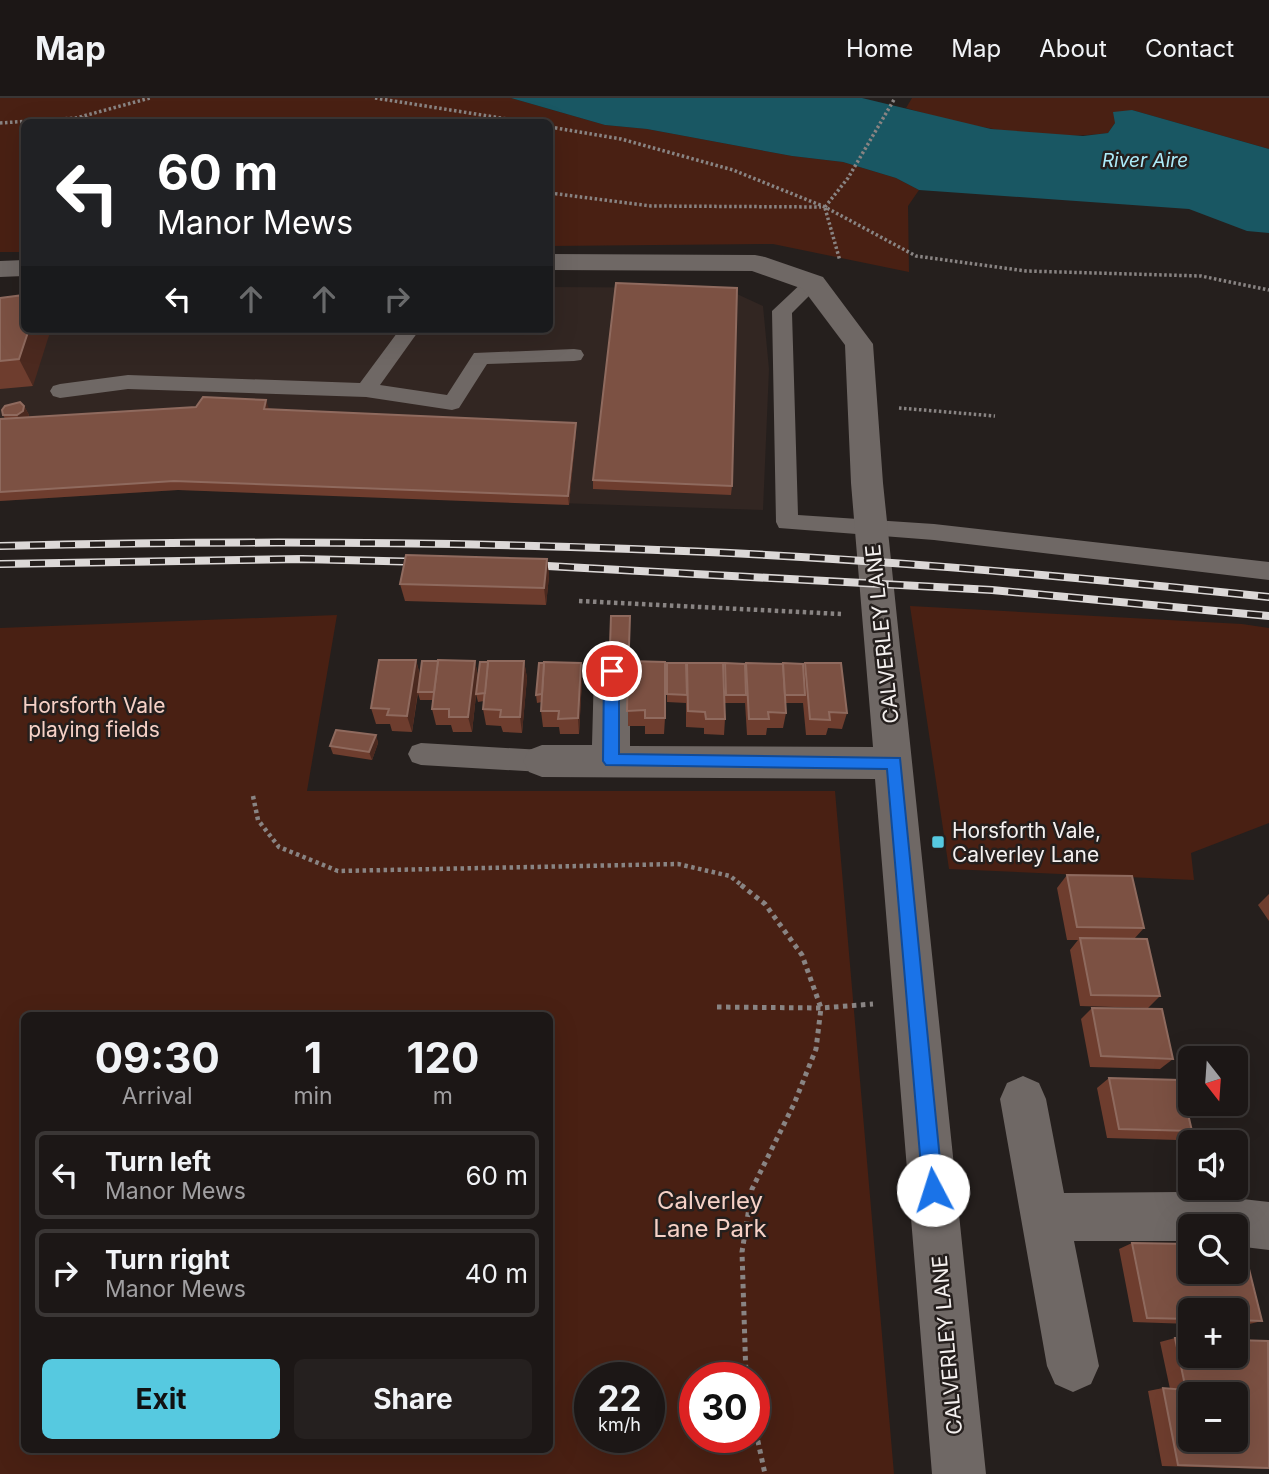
<!DOCTYPE html>
<meta charset="utf-8">
<style>
:root{--surface:#1c1716;--page:#25201f;--text:#f1f3f6;--muted:#a09fa1;--line:#3a3635;--accent:#56c9e0}
body{margin:0;font-family:Inter,sans-serif;background:var(--page);color:var(--text);height:100vh;display:flex;flex-direction:column;font-size:26px;white-space:nowrap}
*{box-sizing:border-box;margin:0}
p{font-size:23px;color:var(--muted)}
.icon{flex:none;width:38px;height:38px;fill:none;stroke:currentColor;stroke-width:2;stroke-linecap:round;stroke-linejoin:round}
.map{position:relative;flex:1;overflow:hidden}
.details{position:absolute;left:21px;top:914px;width:532px;height:441px;display:flex;flex-direction:column;background:var(--surface);border-radius:10px;box-shadow:0 7px 28px #0002,0 0 0 2px var(--line)}
.details>*{flex:none}
.top-card{position:absolute;left:21px;top:21px;width:532px;height:214px;border-radius:10px;box-shadow:0 7px 28px #0002,0 0 0 2px var(--line);background:#202124;color:#fff;overflow:hidden}
.needle{width:46px;rotate:163deg}
.buttons{position:absolute;left:1178px;top:948px;display:grid;gap:14px}
.buttons a{display:grid;place-items:center;width:70px;height:70px;border-radius:10px;background:var(--surface);box-shadow:0 7px 28px #0002,0 0 0 2px var(--line);font-size:35px}
.speed{position:absolute;left:574px;top:1264px;display:flex;gap:14px;font-size:35px;font-weight:700;text-align:center}
.speed>*{display:grid;place-content:center;width:91px;height:91px;border-radius:50%;background:var(--surface);box-shadow:0 7px 28px #0002,0 0 0 2px var(--line);line-height:1}
.speed small{font-size:18px;font-weight:400}
.speed .limit{border:10px solid #d22;background:#fff;color:#111}
.pin{position:absolute;display:grid;place-items:center;width:60px;height:60px;color:#fff;margin:-30px;border:4px solid #fff;border-radius:50%;box-shadow:0 2px 7px #0007}
.me{position:absolute;width:77px;margin:-38px;rotate:355deg;stroke-linejoin:round;filter:drop-shadow(0 0 5px #0008)}
.turn{display:flex;align-items:center;gap:24px;height:147px;padding:0 21px;font-size:32px}
.turn .icon{width:91px;height:91px;stroke-width:2.5}
.turn b{display:block;font-size:49px;line-height:60px}
.lanes{display:flex;align-items:center;height:66px;padding:0 21px;background:#0003;justify-content:center;gap:35px;direction:ltr}
.lanes .off{opacity:.35}
.eta{display:flex;justify-content:space-evenly;align-items:center;height:119px;text-align:center}
.eta b{font-size:42px;font-weight:700;line-height:49px}
.primary-button{display:flex;gap:14px;margin-top:auto;padding:14px 21px}
.primary-button a{flex:1;height:80px;border-radius:10px;background:var(--accent);color:#111;font-size:28px;font-weight:700;line-height:80px;text-align:center}
.primary-button a+a{background:var(--page);color:var(--text)}
ul{padding:0;list-style:none}
li{display:flex;align-items:center;gap:21px;height:88px;margin:0 14px 10px;padding:0 7px;border:4px solid var(--line);border-radius:10px}
li div{flex:1}
li b{display:block;font-size:26px}
li em{font-style:normal}
header{display:flex;align-items:center;gap:42px;box-sizing:border-box;height:98px;padding:0 35px;background:var(--surface);border-bottom:2px solid var(--line)}
header strong{font-size:33px}
nav{display:flex;gap:38px;margin-inline-start:auto;font-size:24px}
.map>svg:first-child{display:block}
.built{fill:#322622}
.green{fill:#492013;fill-rule:evenodd}
.water{fill:#195763}
.lines{fill:none;stroke-linecap:round;stroke-linejoin:round}
.path-far2{stroke:#898483;stroke-width:3.5;stroke-dasharray:2.5 2.5;stroke-linecap:butt}
.path-far1{stroke:#898483;stroke-width:4.5;stroke-dasharray:3.5 3.5;stroke-linecap:butt}
.path{stroke:#898483;stroke-width:5;stroke-dasharray:4.5 4.5;stroke-linecap:butt}
.lane{fill:#6f6865;fill-rule:evenodd}
.street{fill:#6f6865;fill-rule:evenodd}
.rail-casing{stroke:#dcd8d7;stroke-width:8}
.rail{stroke:#251f1d;stroke-width:5;stroke-dasharray:15;stroke-linecap:butt}
.wall{fill:#6e3d2e}
.shaded-wall{fill:#4b291f}
.building{fill:#7c5143;stroke:#8f6a5e;stroke-width:2;fill-rule:evenodd}
.route{fill:#1a73e8;stroke:#114b97;stroke-width:2}
.poi-dot{fill:#56c9e0;stroke:#251f1d;stroke-width:2.5}
.labels{text-anchor:middle;dominant-baseline:central;stroke-width:5;stroke-linejoin:round;paint-order:stroke}
.far-water-label{font-size:19px;font-style:italic;fill:#acebf9;stroke:#251f1d}
.street-label{font-size:21px;fill:#f4f0ef;stroke:#251f1d}
.park-label{font-size:21px;fill:#f6d1c6;stroke:#251f1d}
.poi-label{font-size:21px;fill:#f4f0ef;stroke:#251f1d;text-anchor:start}
.near-park-label{font-size:24px;fill:#f6d1c6;stroke:#251f1d}
</style>
<header>
<strong>Map</strong>
<nav><a>Home</a><a>Map</a><a>About</a><a>Contact</a></nav>
</header>
<div class="map">
<svg width="1269" height="1376" viewBox="0 0 1269 1376">
<rect width="100%" height="100%" fill="#251f1d"/>
<path class="built" d="M 550,189 L 724,190 L 763,208 L 769,271 L 763,412 L 178,392 L 0,403 L 0,215 L 24,231 L 550,231 Z"/>
<g class="green">
<path d="M 0,0 L 511,0 L 605,27 L 647,31 L 792,58 L 843,64 L 896,80 L 919,92 L 908,108 L 909,174 L 773,146 L 550,148 L 550,24 L 24,24 L 24,154 L 0,154 Z"/>
<path d="M 912,0 L 1269,0 L 1269,51 L 1132,12 L 1115,25 L 1108,35 C 1040,44 970,29 906,10 Z"/>
<path d="M 910,508 L 1242,526 L 1269,530 L 1269,725 L 1191,755 L 1194,782 L 949,771 Z"/>
<path d="M 337,517 L 307,693 L 835,693 L 894,1376 L 0,1376 L 0,530 ZM 550,917 L 550,1351 L 24,1351 L 24,917 ZM 590,1279 L 649,1279 L 649,1339 L 590,1339 ZM 754,1279 L 754,1339 L 695,1339 L 695,1279 Z"/>
</g>
<path class="water" d="M 511,0 L 862,0 L 991,31 L 1083,38 L 1108,35 L 1115,25 L 1113,14 L 1132,12 L 1269,51 L 1269,135 L 1247,133 L 1189,111 L 919,92 L 896,80 L 843,64 L 792,58 L 647,31 L 605,27 Z"/>
<g class="lines">
<g class="path-far2">
<path d="M 375,0 L 526,24"/>
<path d="M 81,20 L 142,24"/>
<path d="M 0,25 L 76,20 L 150,0"/>
<path d="M 550,29 L 621,41 L 733,72 L 825,109 L 916,158 L 1026,173 L 1201,178 L 1269,192"/>
<path d="M 550,95 L 651,108 L 821,109"/>
<path d="M 825,109 L 848,80 L 895,0"/>
<path d="M 825,110 L 840,163"/>
<path d="M 899,310 L 995,318"/>
</g>
<g class="path-far1">
<path d="M 579,503 L 841,516"/>
<path d="M 253,698 L 258,722 L 279,749 L 338,773 L 678,766 L 730,778 L 744,789"/>
</g>
<g class="path">
<path d="M 741,787 L 765,806 L 802,857 L 821,910 L 816,951 L 794,1006 L 752,1091 L 742,1154 L 746,1279"/>
<path d="M 717,909 L 821,910 L 873,906"/>
<path d="M 754,1325 L 765,1376"/>
</g>
<g class="lane">
<path d="M 813,179 L 822,185 L 792,215 L 798,417 L 934,426 L 1269,464 L 1269,482 L 934,442 L 779,430 L 776,424 L 772,213 L 806,181 Z"/>
<path d="M 400,231 L 420,231 L 380,287 L 447,297 L 474,255 L 574,251 L 581,252 L 584,257 L 581,262 L 574,263 L 487,266 L 459,310 L 452,312 L 366,299 L 128,291 L 60,300 L 53,298 L 50,293 L 53,288 L 60,286 L 128,277 L 360,285 Z"/>
<path d="M 421,645 L 542,652 L 551,655 L 555,663 L 551,671 L 542,674 L 421,667 L 412,664 L 408,656 L 412,648 Z"/>
</g>
<g class="street">
<path d="M 550,156 L 755,157 L 765,159 L 823,179 L 873,246 L 883,385 L 986,1376 L 932,1376 L 875,681 L 542,679 L 529,674 L 523,663 L 529,652 L 542,647 L 592,647 L 594,573 L 599,563 L 612,559 L 625,563 L 630,573 L 630,648 L 873,649 L 851,385 L 845,247 L 803,191 L 752,173 L 550,172 Z"/>
<path d="M 24,162 L 24,178 L 0,179 L 0,163 Z"/>
<path d="M 1023,978 L 1039,985 L 1046,1001 L 1064,1095 L 1181,1094 L 1269,1104 L 1269,1152 L 1236,1148 L 1236,1129 L 1190,1129 L 1190,1143 L 1074,1143 L 1099,1268 L 1091,1286 L 1073,1294 L 1055,1286 L 1047,1268 L 1000,1001 L 1007,985 Z"/>
</g>
<defs>
<g id="rail">
<path d="M 0,448 C 211,443 421,443 632,451 C 845,458 1057,477 1269,499"/>
<path d="M 0,466 L 302,461 L 424,464"/>
<path d="M 529,467 L 992,492 L 1269,518"/>
</g>
</defs>
<use href="#rail" class="rail-casing"/>
<use href="#rail" class="rail"/>
</g>
<g class="wall">
<path d="M 0,200 L 33,288 L 0,291 Z"/>
<path d="M 24,308 L 29,317 L 29,319 L 269,311 L 576,325 L 576,334 L 569,407 L 178,392 L 0,403 L 0,321 L 5,321 L 3,317 Z"/>
<path d="M 593,382 L 732,388 L 731,397 L 593,391 Z"/>
<path d="M 547,461 L 549,478 L 546,507 L 405,503 L 400,486 Z"/>
<path d="M 630,518 L 629,556 L 610,556 L 610,548 Z"/>
<path d="M 416,562 L 420,577 L 475,563 L 478,579 L 472,634 L 453,634 L 451,627 L 436,627 L 432,611 L 433,602 L 420,602 L 418,595 L 412,634 L 392,633 L 390,626 L 376,626 L 371,610 Z"/>
<path d="M 524,563 L 527,580 L 522,635 L 503,634 L 501,628 L 486,627 L 483,611 L 484,603 L 478,604 L 476,596 Z"/>
<path d="M 628,563 L 665,620 L 664,636 L 645,636 L 645,628 L 628,628 Z"/>
<path d="M 667,565 L 725,621 L 724,637 L 704,636 L 704,630 L 686,629 L 686,605 L 667,604 Z"/>
<path d="M 725,565 L 745,573 L 746,565 L 803,572 L 805,565 L 847,615 L 842,631 L 828,630 L 826,637 L 806,637 L 803,605 L 785,605 L 786,615 L 783,630 L 767,630 L 766,637 L 747,637 L 745,604 L 745,605 L 725,605 L 724,574 Z"/>
<path d="M 582,581 L 579,636 L 560,636 L 559,629 L 543,629 L 541,613 L 542,604 L 537,605 L 536,597 Z"/>
<path d="M 376,637 L 378,645 L 372,662 L 333,656 L 330,648 Z"/>
<path d="M 1067,777 L 1144,830 L 1134,841 L 1160,898 L 1148,910 L 1080,908 L 1070,852 L 1078,842 L 1067,842 L 1057,790 Z"/>
<path d="M 1269,796 L 1269,823 L 1258,807 Z"/>
<path d="M 1092,910 L 1173,961 L 1160,971 L 1090,969 L 1081,921 Z"/>
<path d="M 1109,980 L 1192,1033 L 1178,1042 L 1107,1040 L 1097,990 Z"/>
<path d="M 1132,1145 L 1262,1223 L 1245,1227 L 1236,1227 L 1236,1213 L 1190,1213 L 1190,1226 L 1133,1224 L 1119,1151 Z"/>
<path d="M 1175,1240 L 1269,1246 L 1269,1371 L 1162,1368 L 1148,1293 L 1163,1290 L 1170,1291 L 1160,1244 Z"/>
</g>
<g class="shaded-wall">
<path d="M 29,231 L 51,231 L 33,288 L 19,261 Z"/>
<path d="M 266,302 L 269,311 L 267,320 L 264,311 Z"/>
<path d="M 24,308 L 29,317 L 28,322 L 22,327 L 17,317 Z"/>
<path d="M 576,325 L 576,334 L 569,407 L 568,398 Z"/>
<path d="M 547,461 L 549,478 L 546,507 L 544,490 Z"/>
<path d="M 416,562 L 420,578 L 412,634 L 407,618 Z"/>
<path d="M 475,563 L 478,579 L 472,634 L 468,619 Z"/>
<path d="M 524,563 L 527,580 L 522,635 L 520,619 Z"/>
<path d="M 581,565 L 582,581 L 579,636 L 578,620 Z"/>
<path d="M 376,637 L 378,645 L 372,662 L 369,654 Z"/>
</g>
<g class="building">
<path d="M 616,185 L 737,190 L 732,388 L 593,382 Z"/>
<path d="M 24,197 L 24,231 L 29,231 L 19,261 L 0,263 L 0,200 Z"/>
<path d="M 203,299 L 266,302 L 264,311 L 576,325 L 568,398 L 174,383 L 0,394 L 0,321 L 196,309 Z"/>
<path d="M 20,304 L 24,308 L 23,313 L 17,317 L 3,317 L 2,312 L 5,308 Z"/>
<path d="M 406,457 L 547,461 L 544,490 L 400,486 Z"/>
<path d="M 611,518 L 630,518 L 629,548 L 610,548 Z"/>
<path d="M 379,562 L 416,562 L 407,618 L 387,617 L 389,611 L 371,610 Z"/>
<path d="M 438,562 L 475,563 L 468,619 L 449,619 L 449,611 L 432,611 Z"/>
<path d="M 422,563 L 438,563 L 434,594 L 418,594 Z"/>
<path d="M 488,563 L 524,563 L 520,619 L 500,619 L 501,612 L 483,611 Z"/>
<path d="M 628,563 L 665,564 L 665,620 L 645,620 L 645,612 L 627,613 Z"/>
<path d="M 480,564 L 488,564 L 485,595 L 476,596 Z"/>
<path d="M 544,564 L 581,565 L 578,620 L 558,621 L 559,613 L 541,613 Z"/>
<path d="M 539,565 L 544,565 L 542,596 L 536,597 Z"/>
<path d="M 667,565 L 686,565 L 687,597 L 667,596 Z"/>
<path d="M 687,565 L 723,565 L 725,621 L 706,621 L 705,614 L 688,613 Z"/>
<path d="M 725,565 L 745,566 L 746,597 L 726,597 Z"/>
<path d="M 746,565 L 783,566 L 786,615 L 768,614 L 769,621 L 749,621 Z"/>
<path d="M 783,565 L 803,566 L 805,597 L 785,597 Z"/>
<path d="M 805,565 L 841,565 L 847,615 L 829,614 L 830,622 L 810,621 Z"/>
<path d="M 336,632 L 376,637 L 369,654 L 330,648 Z"/>
<path d="M 1067,777 L 1132,778 L 1144,830 L 1077,829 Z"/>
<path d="M 1080,840 L 1147,841 L 1160,898 L 1091,897 Z"/>
<path d="M 1092,910 L 1162,911 L 1173,961 L 1101,958 Z"/>
<path d="M 1109,980 L 1180,982 L 1192,1033 L 1119,1031 Z"/>
<path d="M 1132,1145 L 1190,1146 L 1190,1174 L 1236,1174 L 1236,1147 L 1243,1147 L 1262,1223 L 1236,1222 L 1236,1213 L 1190,1213 L 1190,1221 L 1147,1220 Z"/>
<path d="M 1175,1240 L 1190,1241 L 1190,1258 L 1236,1258 L 1236,1242 L 1268,1243 L 1269,1370 L 1178,1367 L 1163,1290 L 1186,1292 ZM 1190,1297 L 1236,1297 L 1236,1342 L 1190,1342 Z"/>
</g>
<path class="route" d="M 612,567 L 619,573 L 619,656 L 900,660 L 943,1092 L 940,1099 L 933,1101 L 926,1099 L 923,1092 L 887,671 L 606,667 L 603,663 L 604,573 Z"/>
<rect class="poi-dot" x="931" y="737" width="14" height="14" rx="3.5"/>
<g class="labels">
<g class="far-water-label">
<text x="1145" y="62">River Aire</text>
</g>
<g class="street-label">
<text transform="translate(882 536) rotate(-96)">CALVERLEY LANE</text>
<text transform="translate(947 1247) rotate(-95)">CALVERLEY LANE</text>
</g>
<g class="park-label">
<text x="94" y="607">Horsforth Vale<tspan x="94" dy="24">playing fields</tspan></text>
</g>
<g class="poi-label">
<text x="952" y="732">Horsforth Vale,<tspan x="952" dy="24">Calverley Lane</tspan></text>
</g>
<g class="near-park-label">
<text x="710" y="1102">Calverley<tspan x="710" dy="28">Lane Park</tspan></text>
</g>
</g>
</svg>
<div class="buttons">
<a><svg class="needle" viewBox="-14 -14 28 28"><path d="M0-13l5 13h-10z" fill="#e53935"/><path d="M0 13l5-13h-10z" fill="#a09fa1"/></svg></a>
<a><svg class="icon" aria-label="sound" viewBox="0 0 24 24"><path d="M4 9h4l5-4v14l-5-4H4zM17 9q2 3 0 6"/></svg></a>
<a><svg class="icon" aria-label="search" viewBox="0 0 24 24"><circle cx="10" cy="10" r="6"/><path d="M15 15l6 6"/></svg></a>
<a>+</a>
<a>−</a>
</div>
<div class="speed"><div>22<small>km/h</small></div><div class="limit">30</div></div>
<div class="pin" style="left:612px;top:573px;background:#d93025"><svg class="icon" aria-label="arrive" viewBox="0 0 24 24"><path d="M6 21V4h12l-3 4 3 4H6"/></svg></div>
<svg class="me" style="left:933px;top:1092px" viewBox="-20 -20 40 40"><circle r="19" fill="#fff"/><path d="M0-13L10 11 0 6-10 11z" fill="#1a73e8"/></svg>
<div class="top-card">
<div class="turn"><svg class="icon" aria-label="left" viewBox="0 0 24 24"><path d="M17 20v-9H6M10 6l-5 5 5 5"/></svg><div><b>60 m</b>Manor Mews</div></div>
<div class="lanes"><svg class="icon" aria-label="left" viewBox="0 0 24 24"><path d="M17 20v-9H6M10 6l-5 5 5 5"/></svg><svg class="icon off" aria-label="ahead" viewBox="0 0 24 24"><path d="M12 20V5M6 11l6-6 6 6"/></svg><svg class="icon off" aria-label="ahead" viewBox="0 0 24 24"><path d="M12 20V5M6 11l6-6 6 6"/></svg><svg class="icon off" aria-label="right" viewBox="0 0 24 24"><path d="M7 20v-9h11M14 6l5 5-5 5"/></svg></div>
</div>
<section class="details">
<div class="eta">
<div><b>09:30</b><p>Arrival</p></div>
<div><b>1</b><p>min</p></div>
<div><b>120</b><p>m</p></div>
</div>
<ul>
<li><svg class="icon" aria-label="left" viewBox="0 0 24 24"><path d="M17 20v-9H6M10 6l-5 5 5 5"/></svg><div><b>Turn left</b><p>Manor Mews</p></div><em>60 m</em></li>
<li><svg class="icon" aria-label="right" viewBox="0 0 24 24"><path d="M7 20v-9h11M14 6l5 5-5 5"/></svg><div><b>Turn right</b><p>Manor Mews</p></div><em>40 m</em></li>
</ul>
<div class="primary-button"><a>Exit</a><a>Share</a></div>
</section>
</div>
